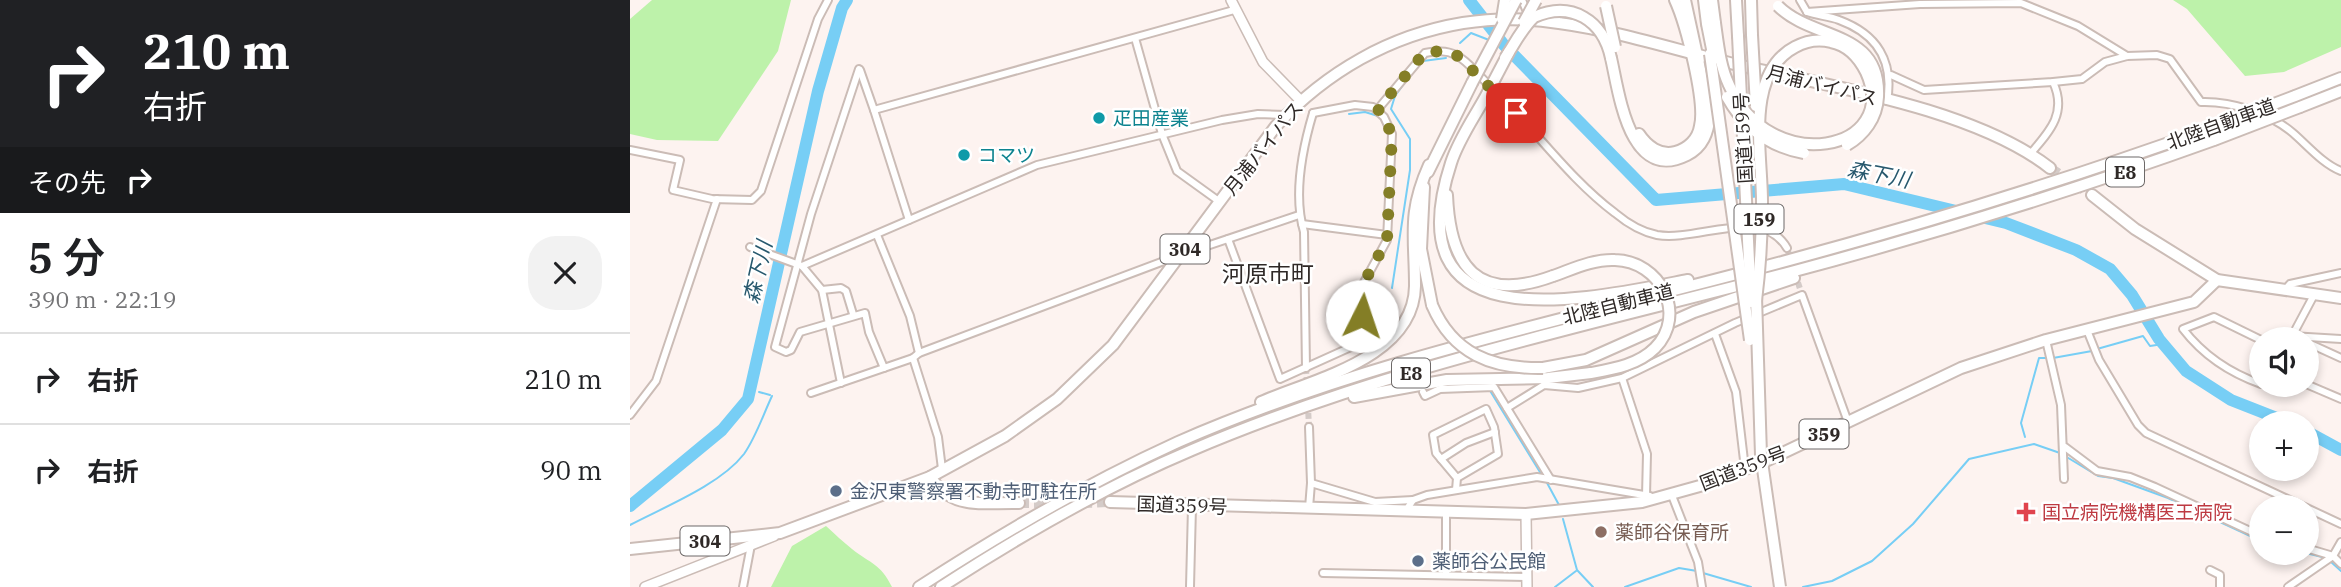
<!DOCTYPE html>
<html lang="ja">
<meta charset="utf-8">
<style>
:root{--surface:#fff;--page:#f2f2f2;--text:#202124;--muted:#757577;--line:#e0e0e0}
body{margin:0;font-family:"IBM Plex Serif","Noto Sans JP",serif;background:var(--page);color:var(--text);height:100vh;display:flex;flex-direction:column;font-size:26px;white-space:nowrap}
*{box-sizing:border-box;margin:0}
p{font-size:23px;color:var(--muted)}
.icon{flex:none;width:38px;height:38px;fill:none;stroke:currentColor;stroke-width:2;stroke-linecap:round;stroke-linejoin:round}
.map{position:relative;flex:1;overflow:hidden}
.details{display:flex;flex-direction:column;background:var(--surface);width:630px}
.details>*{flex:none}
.hud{background:#202124;color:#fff;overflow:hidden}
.fabs{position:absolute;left:1619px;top:327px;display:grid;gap:14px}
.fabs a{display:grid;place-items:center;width:70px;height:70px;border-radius:50%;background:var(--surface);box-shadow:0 4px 10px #0003;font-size:35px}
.pin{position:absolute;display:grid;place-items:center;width:60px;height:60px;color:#fff;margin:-30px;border-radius:14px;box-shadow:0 4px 10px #0006}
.me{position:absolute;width:77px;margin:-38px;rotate:4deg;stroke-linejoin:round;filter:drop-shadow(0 0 5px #0008)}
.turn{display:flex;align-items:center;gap:24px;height:147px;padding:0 28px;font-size:32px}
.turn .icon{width:91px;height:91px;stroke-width:2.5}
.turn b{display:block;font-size:49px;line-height:60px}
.then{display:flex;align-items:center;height:66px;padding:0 28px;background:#0003;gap:14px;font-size:26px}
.round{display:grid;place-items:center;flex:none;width:74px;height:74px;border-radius:28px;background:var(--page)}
.headline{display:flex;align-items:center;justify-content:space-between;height:119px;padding:0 28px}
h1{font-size:42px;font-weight:600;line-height:52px}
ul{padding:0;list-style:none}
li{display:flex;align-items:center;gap:21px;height:91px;padding:0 28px;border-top:2px solid var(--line)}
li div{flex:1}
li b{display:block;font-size:26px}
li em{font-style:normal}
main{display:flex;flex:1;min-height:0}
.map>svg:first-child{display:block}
.green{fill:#bdf2aa}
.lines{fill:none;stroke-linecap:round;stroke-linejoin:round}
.stream{stroke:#77cef5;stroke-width:2}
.river{stroke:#77cef5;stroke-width:12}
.street-tunnel{stroke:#d4cbc8;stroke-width:6;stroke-dasharray:6 3;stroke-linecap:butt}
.highway-tunnel{stroke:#d4cbc8;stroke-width:10;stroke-dasharray:10 5;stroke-linecap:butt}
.street-casing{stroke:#cbbcb6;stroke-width:10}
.secondary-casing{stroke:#cbbcb6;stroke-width:12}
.highway-casing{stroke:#cbbcb6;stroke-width:14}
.street{stroke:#fff;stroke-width:6}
.secondary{stroke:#fff;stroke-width:9}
.highway{stroke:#fff;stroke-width:10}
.highway-bridge-casing{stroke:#cbbcb6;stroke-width:14;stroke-linecap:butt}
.highway-bridge{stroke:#fff;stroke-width:10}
.route{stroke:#847e26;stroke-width:12;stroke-dasharray:0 21.6}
.culture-dot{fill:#0f9aa8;stroke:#fff;stroke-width:2.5}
.service-dot{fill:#5c6f8a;stroke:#fff;stroke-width:2.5}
.health-dot{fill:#e0444e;stroke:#fff;stroke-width:2.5}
.education-dot{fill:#8d6e63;stroke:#fff;stroke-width:2.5}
.labels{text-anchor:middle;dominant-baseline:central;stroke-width:5;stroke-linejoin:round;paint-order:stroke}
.shield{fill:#fff;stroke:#6d6968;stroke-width:2}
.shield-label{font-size:18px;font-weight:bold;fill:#2f2927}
.street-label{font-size:19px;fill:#2f2927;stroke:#fff}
.culture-label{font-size:19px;fill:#0d838f;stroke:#fff;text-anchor:start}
.service-label{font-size:19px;fill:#4e5e75;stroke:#fff;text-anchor:start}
.health-label{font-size:19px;fill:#be3a42;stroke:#fff;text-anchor:start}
.education-label{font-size:19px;fill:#785e54;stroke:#fff;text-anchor:start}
.water-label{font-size:21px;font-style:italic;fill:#27586d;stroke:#fff}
.quarter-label{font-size:23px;fill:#2f2927;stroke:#fff}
</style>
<main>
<section class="details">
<div class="hud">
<div class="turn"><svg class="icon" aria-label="right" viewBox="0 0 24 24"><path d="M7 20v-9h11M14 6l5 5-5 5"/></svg><div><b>210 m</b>右折</div></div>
<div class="then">その先<svg class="icon" aria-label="right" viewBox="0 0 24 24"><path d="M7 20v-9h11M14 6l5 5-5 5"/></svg></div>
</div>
<div class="headline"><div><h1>5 分</h1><p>390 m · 22:19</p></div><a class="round"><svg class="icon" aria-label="close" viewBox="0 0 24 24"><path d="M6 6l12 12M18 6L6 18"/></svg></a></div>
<ul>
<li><svg class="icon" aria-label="right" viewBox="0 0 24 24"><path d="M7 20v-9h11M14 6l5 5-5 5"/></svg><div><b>右折</b></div><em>210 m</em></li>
<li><svg class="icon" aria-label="right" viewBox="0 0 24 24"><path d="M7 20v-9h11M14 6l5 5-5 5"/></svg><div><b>右折</b></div><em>90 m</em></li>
</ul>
</section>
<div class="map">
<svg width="1711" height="587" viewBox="0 0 1711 587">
<rect width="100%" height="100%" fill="#fdf3f0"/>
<g class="green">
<path d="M 22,0 L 161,0 L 148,51 L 88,141 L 27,140 L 0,134 L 0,19 Z"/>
<path d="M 1543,0 L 1711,0 L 1711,47 L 1654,72 L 1615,76 L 1557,9 Z"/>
<path d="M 196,526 C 205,534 213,542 222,549 C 241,564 250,563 262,587 L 141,587 L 162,546 Z"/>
</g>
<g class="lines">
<g class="stream">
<path d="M 830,43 L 841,33 L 859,40"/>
<path d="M 867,43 L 874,45"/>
<path d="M 793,61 L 816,58"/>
<path d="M 719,114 L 735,112 L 748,116"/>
<path d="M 762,288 L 780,170 L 780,139 L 761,109 L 765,96 L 778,78"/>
<path d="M 1467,349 L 1513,336 L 1520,346 L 1533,344"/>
<path d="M 1423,358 L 1462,351"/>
<path d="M 859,389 L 913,477"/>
<path d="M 129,392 L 140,395"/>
<path d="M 1395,437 L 1391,423 L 1409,358 L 1417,358"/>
<path d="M 1435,456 L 1468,476 L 1483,478 L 1538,498 L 1631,541"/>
<path d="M 916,481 L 929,505"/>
<path d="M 933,519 L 947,570 L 963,587"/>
<path d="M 0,525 C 34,507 90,485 114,454 C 126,437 133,415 142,396"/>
<path d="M 1676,553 L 1696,558"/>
<path d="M 1700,561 L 1711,571"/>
<path d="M 1073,573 L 1121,587"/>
<path d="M 925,587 L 946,571"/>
<path d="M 995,587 L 1049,568 L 1067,571"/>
<path d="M 1173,587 L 1202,581 L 1242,561 L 1283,524 L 1339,459 L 1404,444 L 1430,453"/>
</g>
<g class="river">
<path d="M 839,0 L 874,45 L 1026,200 L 1214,184 L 1376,223 L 1446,250 L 1480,269 L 1502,295 L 1529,339 L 1556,371 L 1601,400 L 1662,424"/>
<path d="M 1676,431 L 1711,450"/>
<path d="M 0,506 L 92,430 L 118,399 L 188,91 L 212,8 L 217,0"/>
</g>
<g class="street-tunnel">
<path d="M 1157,248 L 1172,295"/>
<path d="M 676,368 L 679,427"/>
</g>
<g class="highway-tunnel">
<path d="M 1420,168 L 1462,195"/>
<path d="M 389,503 L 429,503"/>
<path d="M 452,503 L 480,502"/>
</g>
<defs>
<g id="street">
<path d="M 892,0 L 898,14"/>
<path d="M 1170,0 L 1177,12 C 1188,16 1199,16 1209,20 C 1247,34 1264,61 1257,101"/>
<path d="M 1177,12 L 1290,4 L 1391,3 L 1448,26 L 1497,56"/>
<path d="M 505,38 L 532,134 L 547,171 L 590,202"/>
<path d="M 229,69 L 181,214 L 145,347 L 156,352 L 161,350 L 170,332 L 235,313 L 239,332 L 254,368"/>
<path d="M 230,70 L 244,110"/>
<path d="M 1261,75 L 1294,90 L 1423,82 L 1452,79 L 1475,62 L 1497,56 L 1527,55 L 1540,59 L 1571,102 C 1601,101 1640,113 1663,133 C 1678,146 1693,164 1711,171"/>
<path d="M 748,109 L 795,53 C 806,51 816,50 826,55 C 838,61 848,75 858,84 C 902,125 937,177 985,213 C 997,223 1012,232 1027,235 C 1068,242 1132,205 1157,248"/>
<path d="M 0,150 L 50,160 L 43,190 L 82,199 L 122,200 L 131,191 L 188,19 L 198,0"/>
<path d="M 1401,153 C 1421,130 1437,112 1423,82"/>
<path d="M 279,220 L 244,110 L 604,10"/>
<path d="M 672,224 L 757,235"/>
<path d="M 247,235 L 280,316 L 289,353"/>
<path d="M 598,239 L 650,379 L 732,342 L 732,286 L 757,240 L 762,134 L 754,117 L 743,107 L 725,105 L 683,113"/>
<path d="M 120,247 L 172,266 L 192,290 L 211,383"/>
<path d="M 172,266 L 407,165 L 592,120 L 628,114 L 655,115"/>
<path d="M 192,290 L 211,288 L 216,291 L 223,314"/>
<path d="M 1654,291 L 1660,284 L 1711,273"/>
<path d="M 1457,330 L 1469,360 L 1508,425 L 1516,433 L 1711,524"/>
<path d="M 1085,334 L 1106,392 L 1115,469"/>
<path d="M 1661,336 L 1711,339"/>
<path d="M 1416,340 L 1431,405 L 1434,479"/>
<path d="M 1631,340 L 1584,317 L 1553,329 C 1573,355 1600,373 1631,384"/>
<path d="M 1660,340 L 1684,295"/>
<path d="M 1676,342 L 1711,358"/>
<path d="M 676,368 L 674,232 C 663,195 672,150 683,113"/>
<path d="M 992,378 L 1017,454 L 1016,496"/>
<path d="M 1676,384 L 1711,399"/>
<path d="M 793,392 L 795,396 L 810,389 L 864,387 L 921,480"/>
<path d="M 181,393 L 283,358"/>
<path d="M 877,408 L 914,385 L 948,388 L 992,378 L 1105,323 L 1172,295 L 1218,422"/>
<path d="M 0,415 L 26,381 L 87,199"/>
<path d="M 1435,447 L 1467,471 L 1500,477 L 1525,487 L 1631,536"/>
<path d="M 811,459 L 836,443 L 865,432"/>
<path d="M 312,469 L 308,437 L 283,358 L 289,353 L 550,255 L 669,215"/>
<path d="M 681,483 L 745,502 L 783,500"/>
<path d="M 826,490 L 827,478 L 806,453 L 803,435 L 856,409 L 864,427 L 868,454 L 827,478"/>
<path d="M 1041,493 L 1068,562 L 1072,587"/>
<path d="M 679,508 L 681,483 L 679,427"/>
<path d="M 777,509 L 783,500 L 797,495 L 907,477 L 1020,496"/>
<path d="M 1676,548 L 1703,556 L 1711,564"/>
<path d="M 1580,570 L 1590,575 L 1590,587"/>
<path d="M 693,573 L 897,577"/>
<path d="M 816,575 L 816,511"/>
<path d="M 113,587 L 121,545"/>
<path d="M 560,587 L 562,507"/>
<path d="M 1658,587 L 1703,556 L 1711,542"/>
</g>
<g id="secondary">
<path d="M 601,0 L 633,62 L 670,100"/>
<path d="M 896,514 L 897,587"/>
<path d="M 15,587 L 144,536"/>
</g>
<g id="highway">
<path d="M 1074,0 L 1077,24"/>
<path d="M 1082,0 L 1085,23"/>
<path d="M 1106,0 L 1108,36"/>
<path d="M 1121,0 L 1122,35"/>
<path d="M 981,58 C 989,92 999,184 1057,155 C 1073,147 1078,133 1080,115 L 1055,0"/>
<path d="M 858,92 C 846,115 829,138 821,163 C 762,344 953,300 1058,280"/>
<path d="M 1665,96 L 1711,78"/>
<path d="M 1670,107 L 1711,91"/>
<path d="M 1009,134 C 1017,146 1030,156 1045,152 C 1058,149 1068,139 1070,126 C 1076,102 1056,24 1045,0"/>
<path d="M 798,172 L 842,83"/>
<path d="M 794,187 L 791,249 L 802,305"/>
<path d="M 817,195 C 820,266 847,304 923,276"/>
<path d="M 1462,195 L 1505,229 L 1587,280 L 1711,298"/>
<path d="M 913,368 L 956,360 L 1064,312 L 1164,278"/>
<path d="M 724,397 L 817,380 L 918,378 L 961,373"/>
<path d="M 631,402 C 684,379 784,358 785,286 C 785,236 777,214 799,165"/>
<path d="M 300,477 C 324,511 351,502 389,503"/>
<path d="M 480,502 L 896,514 L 1012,502 L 1077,484 L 1138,460 L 1331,368 L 1416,340 L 1564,302 L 1587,280"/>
<path d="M 0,549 L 150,533 L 300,477 L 375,436 L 427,399 L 483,345 L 646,126 C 696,72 760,35 833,23 C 864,18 898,18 929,23 C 988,31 1046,50 1104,64 C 1198,86 1345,109 1420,168"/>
<path d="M 289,587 C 372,533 458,483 548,442 C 726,364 916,324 1103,275 C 1264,233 1422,185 1578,129"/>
<path d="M 311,587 C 391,535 474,487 562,450 C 754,368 960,325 1161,272 C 1304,234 1445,190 1584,140"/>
</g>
</defs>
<use href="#street" class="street-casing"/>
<use href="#secondary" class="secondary-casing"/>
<use href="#highway" class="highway-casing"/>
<use href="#street" class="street"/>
<use href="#secondary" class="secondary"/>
<use href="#highway" class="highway"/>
<defs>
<g id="highway-bridge">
<path d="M 976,6 L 985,47"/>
<path d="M 1148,6 C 1183,41 1251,29 1248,97 C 1247,118 1234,135 1217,145"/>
<path d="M 872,19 L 875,0"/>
<path d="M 894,22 L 906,0"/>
<path d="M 1085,23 C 1088,44 1090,66 1099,85 C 1140,179 1272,151 1236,72 C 1229,58 1217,45 1201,42 C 1189,39 1176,41 1165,47 C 1113,74 1133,158 1132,205 C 1132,237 1130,269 1126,301"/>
<path d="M 1077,24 L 1084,59"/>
<path d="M 1122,35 L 1126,106"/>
<path d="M 1108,36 L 1121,302"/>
<path d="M 1080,54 L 1120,340"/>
<path d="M 875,58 C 884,45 892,28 904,17 C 942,0 973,21 981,58"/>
<path d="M 842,83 L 886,0"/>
<path d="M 858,92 L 879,52"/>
<path d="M 1097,97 C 1114,127 1140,147 1174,153"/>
<path d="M 1578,129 L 1665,96"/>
<path d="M 1584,140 L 1670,107"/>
<path d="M 923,276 C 943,269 963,259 985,260 C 1030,261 1058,314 1025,348 C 1008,365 983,369 961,373"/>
<path d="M 1126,297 L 1131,455 L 1150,587"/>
<path d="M 802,305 C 823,354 862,369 913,368"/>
</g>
</defs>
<use href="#highway-bridge" class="highway-bridge-casing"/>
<use href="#highway-bridge" class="highway-bridge"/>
</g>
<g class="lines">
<path class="route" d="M 732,316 L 732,286 L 757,240 L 762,134 L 748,109 L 795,52 L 814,51 L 828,56 L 886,113"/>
</g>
<g class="culture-dot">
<circle cx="469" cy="118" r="7"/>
<circle cx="334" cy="155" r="7"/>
</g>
<g class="service-dot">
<circle cx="206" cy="491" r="7"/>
<circle cx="788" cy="561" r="7"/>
</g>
<path class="health-dot" d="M1392.5 501.5h7v7h7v7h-7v7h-7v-7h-7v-7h7z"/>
<circle class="education-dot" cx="971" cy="532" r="7"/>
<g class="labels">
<g class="shield">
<rect x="1476" y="157.5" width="38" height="29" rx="5"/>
<rect x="1104.5" y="204.5" width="49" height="29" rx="5"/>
<rect x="530.5" y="234.5" width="49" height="29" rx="5"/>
<rect x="762" y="358.5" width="38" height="29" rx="5"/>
<rect x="1169.5" y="419.5" width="49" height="29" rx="5"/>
<rect x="50.5" y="526.5" width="49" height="29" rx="5"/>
</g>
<g class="shield-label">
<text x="1495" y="172">E8</text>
<text x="1129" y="219">159</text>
<text x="555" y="249">304</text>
<text x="781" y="373">E8</text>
<text x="1194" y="434">359</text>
<text x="75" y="541">304</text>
</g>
<g class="street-label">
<text transform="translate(1192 85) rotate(14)">月浦バイパス</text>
<text transform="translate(1591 124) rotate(-20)">北陸自動車道</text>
<text transform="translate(1113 138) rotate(-93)">国道159号</text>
<text transform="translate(633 148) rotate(-51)">月浦バイパス</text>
<text transform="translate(988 304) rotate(-14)">北陸自動車道</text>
<text transform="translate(1113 468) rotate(-21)">国道359号</text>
<text transform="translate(552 505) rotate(2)">国道359号</text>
</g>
<g class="culture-label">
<text x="483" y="118">疋田産業</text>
<text x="348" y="155">コマツ</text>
</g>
<g class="service-label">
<text x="220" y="491">金沢東警察署不動寺町駐在所</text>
<text x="802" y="561">薬師谷公民館</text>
</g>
<g class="health-label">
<text x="1412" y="512">国立病院機構医王病院</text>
</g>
<g class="education-label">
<text x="985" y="532">薬師谷保育所</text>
</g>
<g class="water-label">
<text transform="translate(1249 174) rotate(11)">森下川</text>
<text transform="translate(127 272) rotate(-77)">森下川</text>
</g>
<g class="quarter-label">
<text x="638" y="273">河原市町</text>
</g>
</g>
</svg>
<div class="fabs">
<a><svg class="icon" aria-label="sound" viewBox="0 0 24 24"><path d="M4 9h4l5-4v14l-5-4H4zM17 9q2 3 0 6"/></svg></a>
<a>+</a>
<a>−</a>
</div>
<div class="pin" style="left:886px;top:113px;background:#d93025"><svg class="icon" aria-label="arrive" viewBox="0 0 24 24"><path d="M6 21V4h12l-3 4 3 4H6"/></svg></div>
<svg class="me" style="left:732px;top:316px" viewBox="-20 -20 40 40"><circle r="19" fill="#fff"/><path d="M0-13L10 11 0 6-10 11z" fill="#847e26"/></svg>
</div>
</main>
